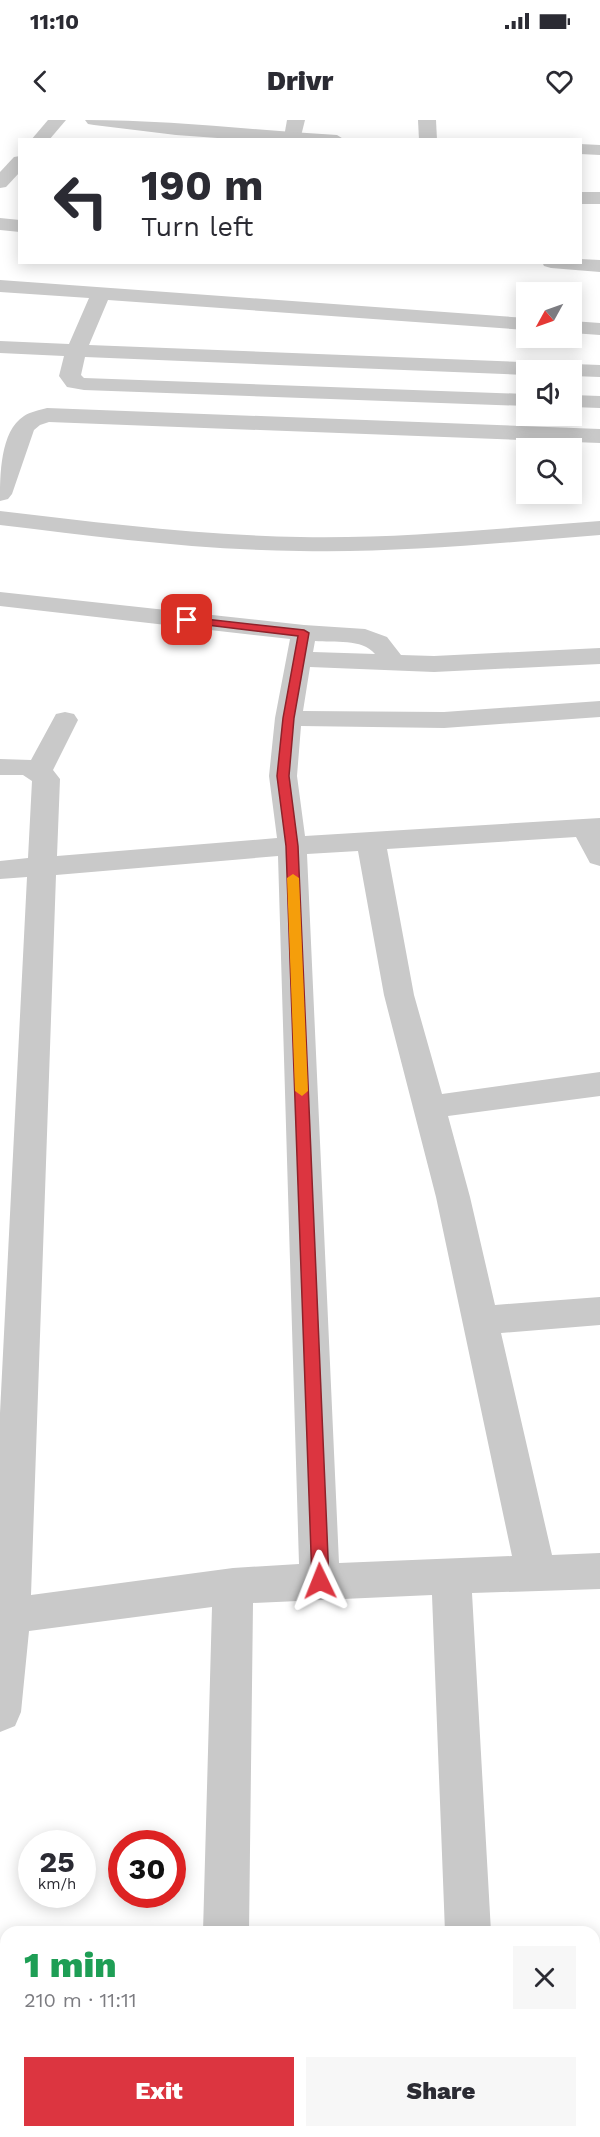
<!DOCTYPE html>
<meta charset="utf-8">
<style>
:root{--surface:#fff;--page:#f7f7f7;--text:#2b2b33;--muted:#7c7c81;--accent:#dc3540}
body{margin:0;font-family:"Work Sans",sans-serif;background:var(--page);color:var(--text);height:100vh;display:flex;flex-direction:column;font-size:22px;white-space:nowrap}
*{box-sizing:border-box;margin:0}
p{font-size:20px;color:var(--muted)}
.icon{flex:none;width:33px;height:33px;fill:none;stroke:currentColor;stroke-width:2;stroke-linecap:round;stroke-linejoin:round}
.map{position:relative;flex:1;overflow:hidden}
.sheet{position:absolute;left:0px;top:1806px;width:600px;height:212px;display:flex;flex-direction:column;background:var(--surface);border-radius:18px 18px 0 0;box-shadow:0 3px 15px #0003}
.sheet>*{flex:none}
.top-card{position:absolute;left:18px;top:18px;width:564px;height:126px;border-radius:0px;box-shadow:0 3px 15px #0003;background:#fff;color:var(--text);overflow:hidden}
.needle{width:39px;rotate:230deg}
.fabs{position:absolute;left:516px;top:162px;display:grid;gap:12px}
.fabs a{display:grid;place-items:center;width:66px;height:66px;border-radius:0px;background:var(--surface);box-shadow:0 3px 15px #0003;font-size:30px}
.speed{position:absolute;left:18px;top:1710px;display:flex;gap:12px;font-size:30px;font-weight:700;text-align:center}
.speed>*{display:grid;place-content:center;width:78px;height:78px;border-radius:50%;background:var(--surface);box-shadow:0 3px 15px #0003;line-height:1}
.speed small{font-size:15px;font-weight:400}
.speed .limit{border:9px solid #d22;background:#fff;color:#111}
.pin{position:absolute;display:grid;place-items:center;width:51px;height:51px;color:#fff;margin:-26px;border-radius:12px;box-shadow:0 3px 9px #0006}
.me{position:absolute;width:66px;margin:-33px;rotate:358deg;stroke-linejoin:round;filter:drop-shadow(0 0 4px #0008)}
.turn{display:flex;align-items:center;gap:21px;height:126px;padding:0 24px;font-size:27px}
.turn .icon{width:78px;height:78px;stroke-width:2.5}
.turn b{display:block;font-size:42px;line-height:51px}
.round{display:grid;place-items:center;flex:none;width:63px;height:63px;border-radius:0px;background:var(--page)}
.summary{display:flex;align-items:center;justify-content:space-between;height:102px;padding:0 24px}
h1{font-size:36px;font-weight:800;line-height:45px;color:#1e9e55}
.button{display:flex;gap:12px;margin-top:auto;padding:12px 24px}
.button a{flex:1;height:69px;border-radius:0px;background:var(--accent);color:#fff;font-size:24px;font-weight:800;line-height:69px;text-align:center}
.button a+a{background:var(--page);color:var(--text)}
.status{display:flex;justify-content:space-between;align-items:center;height:42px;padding:0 30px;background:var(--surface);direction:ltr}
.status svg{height:16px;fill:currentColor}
header{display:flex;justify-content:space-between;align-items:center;height:78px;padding:0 24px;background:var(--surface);font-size:27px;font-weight:800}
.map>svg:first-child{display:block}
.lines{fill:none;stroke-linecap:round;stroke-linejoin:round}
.minor{fill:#c9c9c9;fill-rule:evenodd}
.tertiary{fill:#c9c9c9;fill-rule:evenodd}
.route{fill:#dc3540;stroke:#8f222a;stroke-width:1.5}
.slow{fill:#f59e0b}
</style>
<div class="status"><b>11:10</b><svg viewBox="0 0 49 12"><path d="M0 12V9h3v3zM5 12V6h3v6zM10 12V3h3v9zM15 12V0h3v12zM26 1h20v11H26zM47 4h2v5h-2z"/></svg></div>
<header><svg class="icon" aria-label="back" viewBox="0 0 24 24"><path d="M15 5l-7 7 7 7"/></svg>Drivr<svg class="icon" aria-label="heart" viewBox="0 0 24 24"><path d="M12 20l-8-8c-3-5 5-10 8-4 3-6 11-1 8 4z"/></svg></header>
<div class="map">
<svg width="600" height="2017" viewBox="0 0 600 2017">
<rect width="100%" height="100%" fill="#fff"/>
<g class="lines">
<g class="minor">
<path d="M 48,0 L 66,0 L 49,20 L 31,20 Z"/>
<path d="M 287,0 L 305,0 L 300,20 L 286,20 L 284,17 Z"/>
<path d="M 418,0 L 436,0 L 437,20 L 419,20 Z"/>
<path d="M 20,36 L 20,52 L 6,67 L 0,68 L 0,52 L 14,37 Z"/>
<rect x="580" y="72" width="20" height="12"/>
<path d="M 0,98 L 20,100 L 20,112 L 0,110 Z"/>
<path d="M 580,139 L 600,140 L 600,152 L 551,148 L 544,146 L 542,142 L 580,142 Z"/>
<path d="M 0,160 L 526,198 L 526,210 L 108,180 L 89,225 L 600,245 L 600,257 L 572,256 L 572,250 L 526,250 L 526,255 L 85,237 L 81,255 L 84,258 L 526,274 L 526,286 L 84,270 L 67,267 L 59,256 L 64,236 L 0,233 L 0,221 L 69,224 L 89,178 L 0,172 Z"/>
<path d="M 572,201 L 600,203 L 600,215 L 572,213 Z"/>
<path d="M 572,275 L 600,276 L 600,288 L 572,287 Z"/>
<path d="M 47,288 L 600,309 L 600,323 L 49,302 L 40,305 L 34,310 L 12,374 L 8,379 L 0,381 C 0,356 0,311 24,296 C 30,292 40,290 47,288 Z"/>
<path d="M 0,391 C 100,403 199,415 300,417 C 400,419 500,408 600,401 L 600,415 C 500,423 400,433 300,431 C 199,430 100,417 0,405 Z"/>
<path d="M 0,472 L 304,505 L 365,509 L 387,517 L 401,535 L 434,536 L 600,528 L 600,544 L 434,552 L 310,547 L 303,591 L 444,592 L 600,581 L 600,597 L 444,608 L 301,606 L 297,656 L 305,716 L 600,698 L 600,746 L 590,743 L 576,717 L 387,729 L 414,875 L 442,974 L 600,952 L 600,976 L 448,996 L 470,1077 L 495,1185 L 600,1177 L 600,1205 L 501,1213 L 552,1435 L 600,1433 L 600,1469 L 472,1473 L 491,1812 L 445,1812 L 432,1475 L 253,1483 L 249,1812 L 203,1812 L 212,1487 L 29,1511 L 21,1592 L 15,1606 L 0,1612 L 0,1293 L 27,757 L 0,759 L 0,741 L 28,738 L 32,661 L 23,655 L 0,655 L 0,639 L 31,640 L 56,594 L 65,592 L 74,594 L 78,600 L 53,650 L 60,659 L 57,736 L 277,718 L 269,656 L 275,598 L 290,519 L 0,486 ZM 315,521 C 334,523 362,518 375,534 L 313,532 ZM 358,731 L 384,875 L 436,1077 L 512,1436 L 339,1443 L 307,734 ZM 278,736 L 299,1444 L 233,1448 L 31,1475 L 56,755 Z"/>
<rect x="197" y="2012" width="48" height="5"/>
<rect x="453" y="2012" width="48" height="5"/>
</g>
<g class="tertiary">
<path d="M 85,0 C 169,0 253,10 337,15 L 345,20 L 245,20 L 176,15 L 94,5 L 88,4 Z"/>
<path d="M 580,24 L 600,25 L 600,35 L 580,34 Z"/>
</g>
</g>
<path class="route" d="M 187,497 L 304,510 L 309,513 L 294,598 L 289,656 L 298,726 L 329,1461 L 326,1466 L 320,1468 L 314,1466 L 312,1461 L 286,726 L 277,656 L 283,598 L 298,516 L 183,502 L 183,498 Z"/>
<path class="slow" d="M 293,754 L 299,758 L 308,971 L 302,976 L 295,971 L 287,758 Z"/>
</svg>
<div class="fabs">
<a><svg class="needle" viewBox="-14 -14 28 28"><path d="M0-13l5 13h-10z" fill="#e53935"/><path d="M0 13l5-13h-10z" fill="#7c7c81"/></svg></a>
<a><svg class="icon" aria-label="sound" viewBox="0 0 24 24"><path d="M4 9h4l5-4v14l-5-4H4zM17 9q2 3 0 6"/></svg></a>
<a><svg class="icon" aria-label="search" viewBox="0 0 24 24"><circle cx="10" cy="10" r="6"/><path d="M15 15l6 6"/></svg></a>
</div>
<div class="speed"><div>25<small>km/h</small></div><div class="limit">30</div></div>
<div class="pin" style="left:187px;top:500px;background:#d93025"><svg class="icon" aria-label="arrive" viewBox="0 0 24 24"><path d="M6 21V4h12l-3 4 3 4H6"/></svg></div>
<svg class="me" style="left:320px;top:1461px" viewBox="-20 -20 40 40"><path d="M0-17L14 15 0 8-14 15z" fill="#dc3540" stroke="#fff" stroke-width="4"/></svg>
<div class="top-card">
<div class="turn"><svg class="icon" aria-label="left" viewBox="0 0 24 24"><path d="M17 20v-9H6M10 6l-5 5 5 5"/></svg><div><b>190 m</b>Turn left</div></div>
</div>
<section class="sheet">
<div class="summary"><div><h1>1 min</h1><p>210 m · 11:11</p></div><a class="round"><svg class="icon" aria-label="close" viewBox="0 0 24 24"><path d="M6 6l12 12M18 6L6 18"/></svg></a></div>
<div class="button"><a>Exit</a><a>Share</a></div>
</section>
</div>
